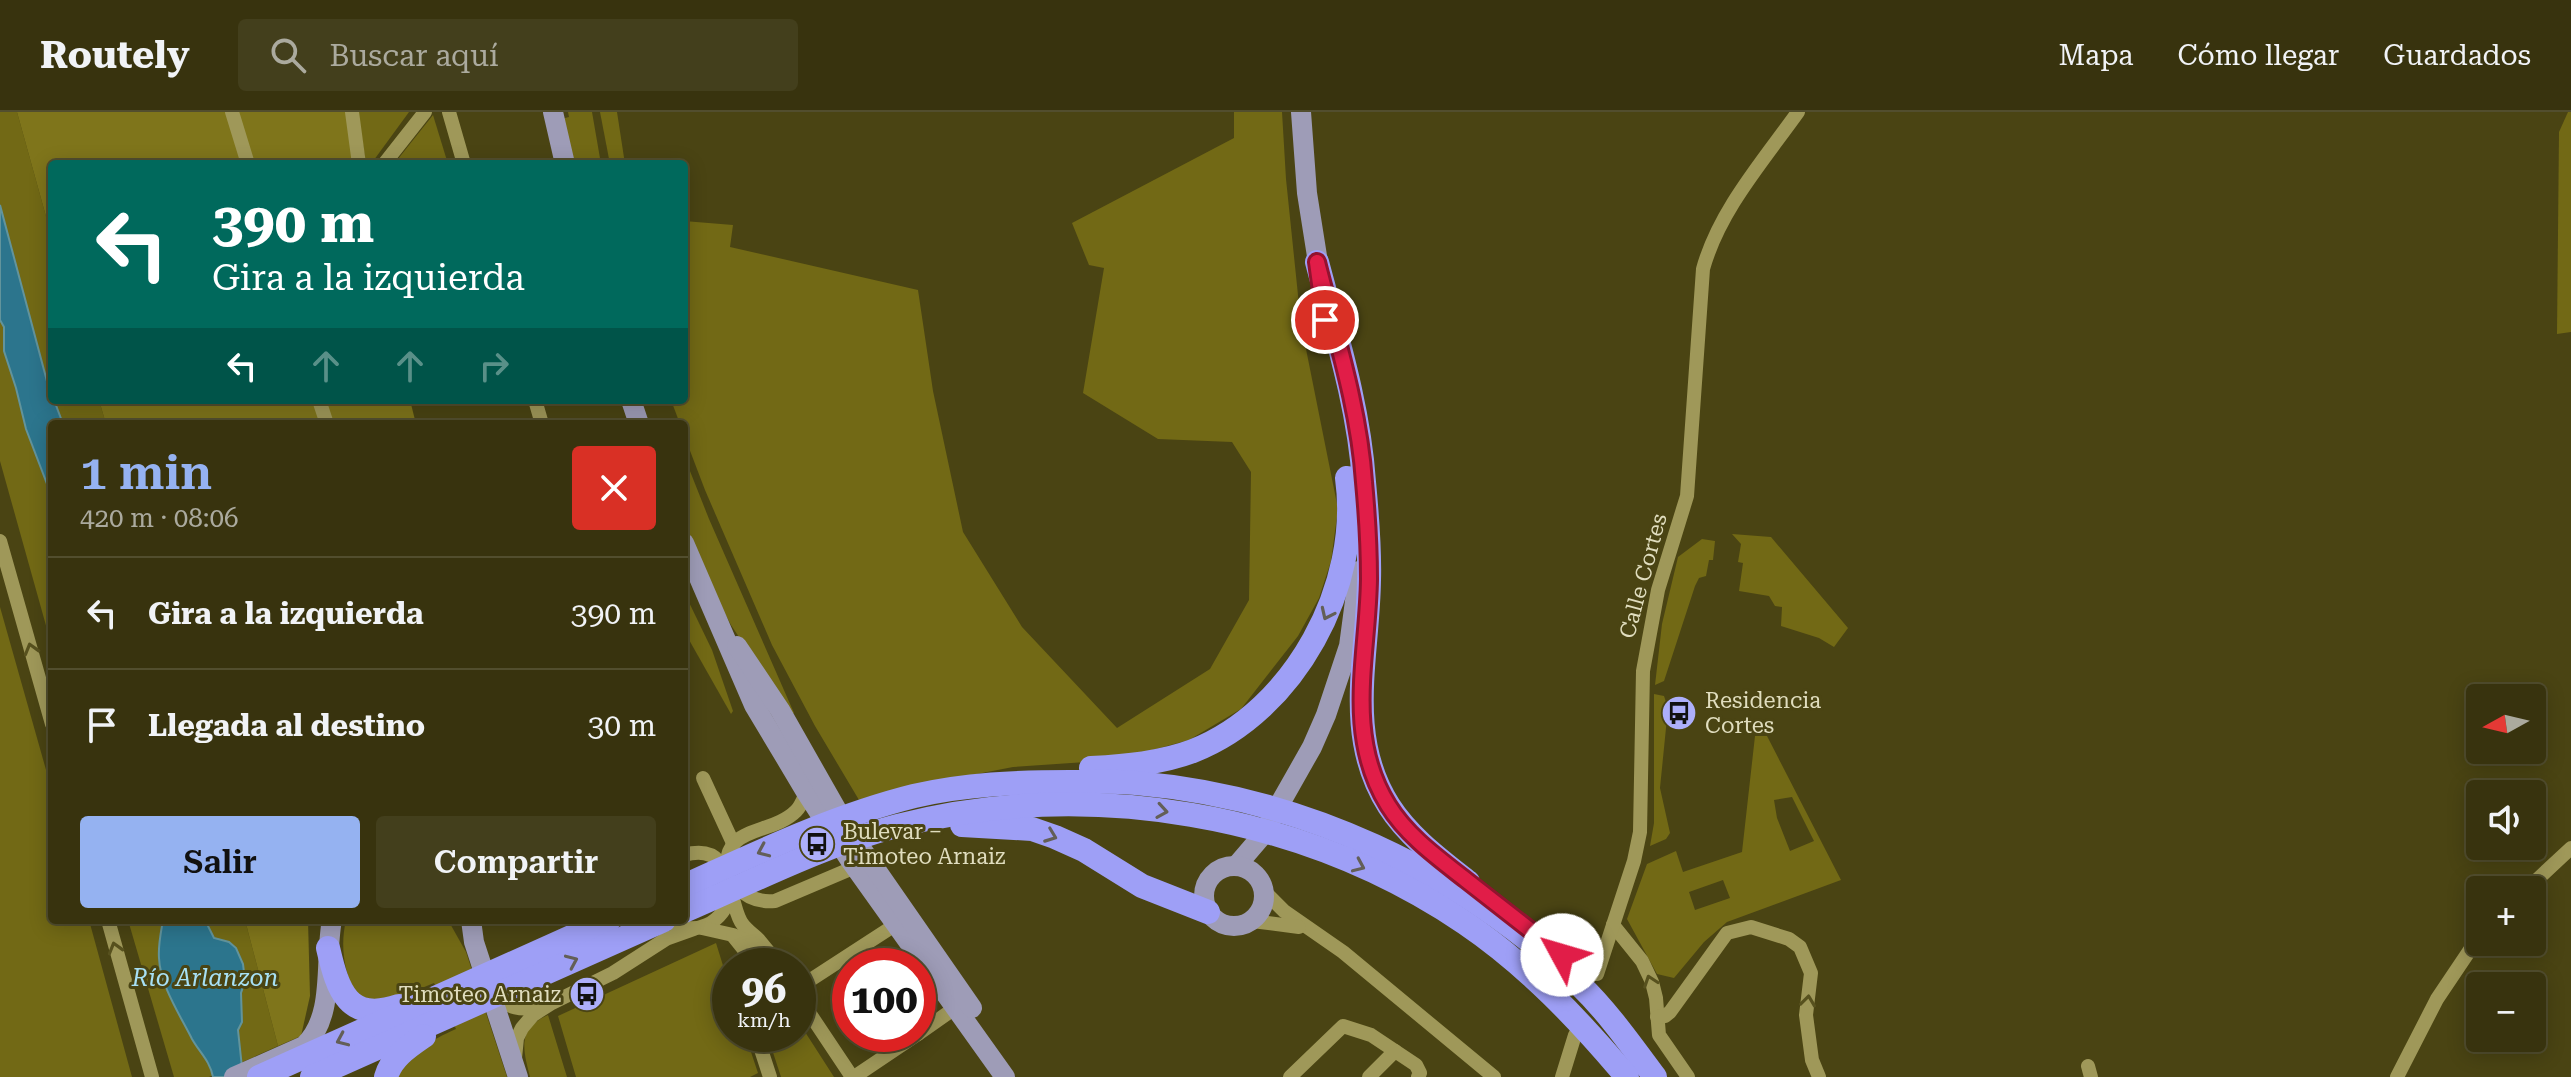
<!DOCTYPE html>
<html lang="es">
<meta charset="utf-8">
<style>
:root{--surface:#38330e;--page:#433f1c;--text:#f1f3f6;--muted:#abaa9e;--line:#524e2e;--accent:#95b2f1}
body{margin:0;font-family:"Roboto Serif",serif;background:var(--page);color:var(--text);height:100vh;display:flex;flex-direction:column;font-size:30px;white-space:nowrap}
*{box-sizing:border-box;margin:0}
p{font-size:26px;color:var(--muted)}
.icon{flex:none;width:44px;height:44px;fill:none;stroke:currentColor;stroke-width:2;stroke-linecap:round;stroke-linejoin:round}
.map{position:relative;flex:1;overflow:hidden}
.sheet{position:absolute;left:48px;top:308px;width:640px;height:504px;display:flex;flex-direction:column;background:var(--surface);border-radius:8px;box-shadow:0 4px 20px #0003,0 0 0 2px var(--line)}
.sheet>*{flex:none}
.hud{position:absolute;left:48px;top:48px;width:640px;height:244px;border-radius:8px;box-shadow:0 4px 20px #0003,0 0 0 2px var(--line);background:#00695c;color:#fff;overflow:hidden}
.needle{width:52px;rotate:262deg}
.controls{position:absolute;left:2466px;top:572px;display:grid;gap:16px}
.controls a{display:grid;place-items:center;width:80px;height:80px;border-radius:8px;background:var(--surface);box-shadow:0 4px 20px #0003,0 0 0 2px var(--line);font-size:40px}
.speed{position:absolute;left:712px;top:836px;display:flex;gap:16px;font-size:40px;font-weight:700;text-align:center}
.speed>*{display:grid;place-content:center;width:104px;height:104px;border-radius:50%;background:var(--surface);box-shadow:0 4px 20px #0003,0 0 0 2px var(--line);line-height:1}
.speed small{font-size:20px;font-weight:400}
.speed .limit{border:12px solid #d22;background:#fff;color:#111}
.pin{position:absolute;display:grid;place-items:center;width:68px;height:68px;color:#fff;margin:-34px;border:4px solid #fff;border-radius:50%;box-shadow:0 2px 8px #0007}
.me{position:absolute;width:88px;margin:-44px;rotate:309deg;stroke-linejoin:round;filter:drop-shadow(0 0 6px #0008)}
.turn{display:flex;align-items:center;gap:28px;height:168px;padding:0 32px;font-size:36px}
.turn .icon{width:104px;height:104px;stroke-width:2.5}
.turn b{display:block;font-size:56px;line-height:68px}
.lanes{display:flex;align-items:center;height:76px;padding:0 32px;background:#0003;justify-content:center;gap:40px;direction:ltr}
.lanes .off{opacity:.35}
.round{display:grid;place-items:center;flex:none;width:84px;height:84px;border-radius:8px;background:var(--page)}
.summary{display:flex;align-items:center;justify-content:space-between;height:136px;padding:0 32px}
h1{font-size:48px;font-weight:600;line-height:60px;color:var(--accent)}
.action{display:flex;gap:16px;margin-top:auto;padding:16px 32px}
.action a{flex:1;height:92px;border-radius:8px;background:var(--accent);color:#111;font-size:32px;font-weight:600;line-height:92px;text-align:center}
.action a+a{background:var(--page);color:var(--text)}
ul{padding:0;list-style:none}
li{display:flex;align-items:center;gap:24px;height:112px;padding:0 32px;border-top:2px solid var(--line)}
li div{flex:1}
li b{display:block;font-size:30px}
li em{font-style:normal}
header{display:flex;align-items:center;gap:48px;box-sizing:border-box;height:112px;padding:0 40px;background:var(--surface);border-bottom:2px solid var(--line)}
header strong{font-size:38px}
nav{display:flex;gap:44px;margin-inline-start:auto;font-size:28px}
.search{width:560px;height:72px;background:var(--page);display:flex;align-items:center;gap:20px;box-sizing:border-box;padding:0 28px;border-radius:8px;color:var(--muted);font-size:30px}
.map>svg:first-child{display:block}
.green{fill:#726915;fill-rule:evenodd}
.forest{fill:#7f751b}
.water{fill:#2c758d;stroke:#62949c;stroke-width:2}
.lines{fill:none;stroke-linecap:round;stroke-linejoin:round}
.minor{stroke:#9f9859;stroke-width:14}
.major{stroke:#9e9cb7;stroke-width:20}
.highway{stroke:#9e9ff6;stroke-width:24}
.oneway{stroke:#635f57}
.oneway2{stroke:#57511e}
.route-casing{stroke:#92132f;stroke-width:20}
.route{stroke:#e11d48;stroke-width:14}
.labels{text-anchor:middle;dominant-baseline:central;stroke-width:6;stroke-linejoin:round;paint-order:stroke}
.street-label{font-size:22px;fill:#e0ddbe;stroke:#4a4413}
.poi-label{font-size:22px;fill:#e0ddbe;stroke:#4a4413;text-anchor:start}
.water-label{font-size:24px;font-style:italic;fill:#a7e0f5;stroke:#4a4413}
</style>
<header>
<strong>Routely</strong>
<div class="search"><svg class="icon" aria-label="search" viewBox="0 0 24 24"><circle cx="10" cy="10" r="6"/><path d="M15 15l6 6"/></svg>Buscar aquí</div>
<nav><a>Mapa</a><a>Cómo llegar</a><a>Guardados</a></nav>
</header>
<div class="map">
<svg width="2571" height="965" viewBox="0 0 2571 965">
<rect width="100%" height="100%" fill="#4a4413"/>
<g class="green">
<path d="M 0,0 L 17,0 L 52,126 L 52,288 L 99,288 L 106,312 L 52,312 L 52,535 L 0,349 Z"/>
<path d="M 358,0 L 409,0 L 371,52 L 366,52 Z"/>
<path d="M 568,0 L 592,0 L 601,52 L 572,52 L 561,7 L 569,5 Z"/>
<path d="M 600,0 L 617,0 L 625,52 L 610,52 Z"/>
<path d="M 1234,0 L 1282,0 L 1286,67 L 1301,212 L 1338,397 L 1331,449 L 1319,486 L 1298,524 L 1241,597 L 1189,628 L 1115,648 L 1013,655 L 915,674 L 859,688 L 815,614 L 772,533 L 705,378 L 684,323 L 684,312 L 680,312 L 671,288 L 684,288 L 684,109 L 733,113 L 730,135 L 918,178 L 933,279 L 963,420 L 1022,515 L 1117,616 L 1210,557 L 1249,488 L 1251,360 L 1232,330 L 1158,327 L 1083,281 L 1104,156 L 1089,153 L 1072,111 L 1234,26 Z"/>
<path d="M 2568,0 L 2571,0 L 2571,220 L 2557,222 L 2559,20 Z"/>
<path d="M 433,3 L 448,52 L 394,52 Z"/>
<path d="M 684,344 L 709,407 L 794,601 L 790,602 L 731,513 L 704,462 L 684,411 Z"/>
<path d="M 1732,422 L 1771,425 L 1848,516 L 1834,535 L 1819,526 L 1781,514 L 1782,495 L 1775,494 L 1769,484 L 1739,479 L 1743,451 L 1738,450 L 1741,432 Z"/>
<path d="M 1702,427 L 1715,429 L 1713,448 L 1709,448 L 1706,464 L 1699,466 L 1695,474 L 1664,569 L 1655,573 L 1662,512 L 1678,445 Z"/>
<path d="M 684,480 L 712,538 L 733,599 L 731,602 L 684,519 Z"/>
<path d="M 0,495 L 52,679 L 52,808 L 89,808 L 132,965 L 0,965 Z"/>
<path d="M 1654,582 L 1664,584 L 1668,596 L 1660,676 L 1670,721 L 1666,727 L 1650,734 L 1654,711 Z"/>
<path d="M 1755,624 L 1767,624 L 1841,768 L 1727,810 L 1704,830 L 1674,866 L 1657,862 L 1627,807 L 1647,752 L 1676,739 L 1683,760 L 1742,740 ZM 1792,685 L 1814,729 L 1790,739 L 1777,706 L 1774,688 ZM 1723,768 L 1730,786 L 1695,798 L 1689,780 Z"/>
<path d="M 128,808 L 245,808 L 278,934 L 209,965 L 174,965 Z"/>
<path d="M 346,808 L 448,808 L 466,840 L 507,965 L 397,965 C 407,940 432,928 456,917 L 434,871 L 395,887 L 381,891 L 355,882 C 344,858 340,834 346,808 Z"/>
<path d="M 716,831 L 730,876 L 730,922 L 745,922 L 758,961 L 750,965 L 576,965 L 558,904 Z"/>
<path d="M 548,903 L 567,965 L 530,965 C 523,937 517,917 548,903 Z"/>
<path d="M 798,909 L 834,965 L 781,965 L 767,922 L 798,922 Z"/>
</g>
<g class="forest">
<path d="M 17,0 L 346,0 L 354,52 L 52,52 L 52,126 Z"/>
<path d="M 99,288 L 410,288 L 416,312 L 106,312 Z"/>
<path d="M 245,808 L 308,808 L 310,884 L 301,924 L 278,934 Z"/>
</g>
<g class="water">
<path d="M 0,93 L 52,288 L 54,288 L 63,312 L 52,312 L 52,385 L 26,317 L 16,276 L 4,239 L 4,215 L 0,208 Z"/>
<path d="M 163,808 L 205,808 L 214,826 L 229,830 L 236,836 L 243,852 L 245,869 L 241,881 L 242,910 L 238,918 L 243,965 L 213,965 C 210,949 200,941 192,927 C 180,903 160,873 159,846 C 158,833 161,820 163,808 Z"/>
</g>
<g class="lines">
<g class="minor">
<path d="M 232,0 L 248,52"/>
<path d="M 352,0 L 359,52"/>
<path d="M 449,0 L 464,52"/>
<path d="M 384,52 L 425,0"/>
<path d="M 319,288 L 327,312"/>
<path d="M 535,288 L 542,312"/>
<path d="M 0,429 L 52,612"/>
<path d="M 703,666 L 733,731"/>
<path d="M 684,743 C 735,729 726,784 741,810 C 746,818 753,822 759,828 C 766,836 773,845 779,854"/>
<path d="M 727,760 C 722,712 771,724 796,699 C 802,693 804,684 808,677"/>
<path d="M 734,773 C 745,784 759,791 775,789 L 848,758 L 861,755"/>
<path d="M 2526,778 L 2571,736"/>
<path d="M 1265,780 L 1284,799 L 1343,840 L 1494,965"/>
<path d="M 108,808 L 152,965"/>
<path d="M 668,808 C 695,827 724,811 731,781"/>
<path d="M 1252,809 L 1299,815"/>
<path d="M 1613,813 L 1642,849 L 1652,870 L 1656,886 L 1659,923 L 1688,965"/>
<path d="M 702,816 L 733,823 L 756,833"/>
<path d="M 733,824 L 745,839 L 746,854"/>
<path d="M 1597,862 L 1634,749 L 1640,720 L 1643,559 L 1658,478 L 1687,384 L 1703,157 C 1719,99 1763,49 1798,0"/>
<path d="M 798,876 L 895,813"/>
<path d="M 493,881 C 507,897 522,899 542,894"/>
<path d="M 798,884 L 852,965"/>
<path d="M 1657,905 L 1665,904 L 1670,900 L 1727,821 L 1751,815 L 1789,827 L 1800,835 L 1811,861 L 1806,903 L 1812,948 L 1819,965"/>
<path d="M 756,922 L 770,965"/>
<path d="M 918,922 L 955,896"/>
<path d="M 515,946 L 517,926 L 522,916 L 533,903 L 550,892 L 613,861 L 666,827 L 694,817"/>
<path d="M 2088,954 L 2091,965"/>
<path d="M 854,965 L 918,922"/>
<path d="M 1290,965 L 1343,914 L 1371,923 L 1416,953 L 1420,961 L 1418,965"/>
<path d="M 1369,965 L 1395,939"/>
<path d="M 1562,965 L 1575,923"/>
<path d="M 2397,965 L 2437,887 L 2480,823"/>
</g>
<g class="major">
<path d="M 553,0 L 565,52"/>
<path d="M 1301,0 L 1307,81 L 1320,163"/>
<path d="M 631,288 L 639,312"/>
<path d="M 684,431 L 754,593 L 806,680 L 850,748 L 1005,965"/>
<path d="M 737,534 L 780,598 L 847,716 L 972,896"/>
<path d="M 1237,753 L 1261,725 L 1312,635 L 1326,603 L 1349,534 L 1359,459"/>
<circle cx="1234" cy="784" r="30"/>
<path d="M 471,808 L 474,830 L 518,965"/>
<path d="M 234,965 L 304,934 C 336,904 324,848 332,808"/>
</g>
<g class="highway">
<path d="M 1317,150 C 1336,222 1359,295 1364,370 C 1367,402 1370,435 1369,468 C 1368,545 1344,624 1389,694 C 1409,725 1439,747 1468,770"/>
<path d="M 1091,656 C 1126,654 1161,651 1193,639 C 1295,599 1362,473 1347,366"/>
<path d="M 962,713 L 1032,717 L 1055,725 L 1084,738 L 1142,774 L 1208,800"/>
<path d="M 684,774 C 759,740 834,704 914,684 C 966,672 1017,670 1070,670 C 1092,670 1114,669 1136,671 C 1301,685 1459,758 1579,872 C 1608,900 1631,933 1655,965"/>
<path d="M 684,799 C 754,769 823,733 897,714 C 1088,665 1302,701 1465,811 C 1527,853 1579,908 1627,965"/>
<path d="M 328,836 C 338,879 348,911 399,894"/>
<path d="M 259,965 L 609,808"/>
<path d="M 312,965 L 664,808"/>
<path d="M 386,965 C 391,946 408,935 424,924"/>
</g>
</g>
<defs><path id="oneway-chevron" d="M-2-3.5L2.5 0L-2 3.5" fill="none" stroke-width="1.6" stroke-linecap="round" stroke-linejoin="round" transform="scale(2)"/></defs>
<g class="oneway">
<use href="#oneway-chevron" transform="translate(1327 502) rotate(115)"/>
<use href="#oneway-chevron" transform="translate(1162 699) rotate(9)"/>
<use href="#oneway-chevron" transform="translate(1051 724) rotate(21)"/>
<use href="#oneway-chevron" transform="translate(763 739) rotate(156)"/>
<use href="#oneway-chevron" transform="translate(1359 754) rotate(24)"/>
<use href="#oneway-chevron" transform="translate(572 849) rotate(-24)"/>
<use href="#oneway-chevron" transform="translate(342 928) rotate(156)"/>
</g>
<g class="oneway2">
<use href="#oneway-chevron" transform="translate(31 537) rotate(-106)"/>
<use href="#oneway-chevron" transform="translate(115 836) rotate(-106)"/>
<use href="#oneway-chevron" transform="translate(1650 869) rotate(-109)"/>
<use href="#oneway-chevron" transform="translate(1808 889) rotate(-83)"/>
</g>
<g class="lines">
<defs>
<path id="route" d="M 1325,208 L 1317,150 C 1335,222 1359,295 1364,370 C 1367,402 1369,435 1369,467 C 1368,544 1344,622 1388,693 C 1407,724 1438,746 1466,768 C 1498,793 1530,818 1562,843"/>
</defs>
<use href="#route" class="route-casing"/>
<use href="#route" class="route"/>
</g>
<defs>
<symbol id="bus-disc" viewBox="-11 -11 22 22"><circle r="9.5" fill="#adaffb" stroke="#4a4413"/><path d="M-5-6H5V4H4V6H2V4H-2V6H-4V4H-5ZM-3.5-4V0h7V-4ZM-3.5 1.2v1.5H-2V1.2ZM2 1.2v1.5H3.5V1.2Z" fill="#111"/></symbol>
</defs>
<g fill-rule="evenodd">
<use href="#bus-disc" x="1659" y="581" width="40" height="40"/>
<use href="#bus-disc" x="797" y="712" width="40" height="40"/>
<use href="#bus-disc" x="567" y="862" width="40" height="40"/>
</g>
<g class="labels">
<g class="street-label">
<text transform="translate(1643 464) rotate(-75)">Calle Cortes</text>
</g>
<g class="poi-label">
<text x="1705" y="588">Residencia<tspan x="1705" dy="25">Cortes</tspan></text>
<text x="843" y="719">Bulevar –<tspan x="843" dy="25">Timoteo Arnaiz</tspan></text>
<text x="561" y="882" text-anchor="end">Timoteo Arnaiz</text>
</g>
<g class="water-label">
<text x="205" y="866">Río Arlanzon</text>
</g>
</g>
</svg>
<div class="controls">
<a><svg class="needle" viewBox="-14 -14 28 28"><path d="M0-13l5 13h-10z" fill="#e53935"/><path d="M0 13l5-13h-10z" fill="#abaa9e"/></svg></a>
<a><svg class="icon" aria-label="sound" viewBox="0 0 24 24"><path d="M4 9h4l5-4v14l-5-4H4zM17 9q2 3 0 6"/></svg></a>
<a>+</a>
<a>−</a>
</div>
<div class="speed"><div>96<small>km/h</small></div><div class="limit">100</div></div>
<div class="pin" style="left:1325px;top:208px;background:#d93025"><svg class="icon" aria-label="arrive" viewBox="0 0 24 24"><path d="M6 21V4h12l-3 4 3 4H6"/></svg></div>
<svg class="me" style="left:1562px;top:843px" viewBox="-20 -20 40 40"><circle r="19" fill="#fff"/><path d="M0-13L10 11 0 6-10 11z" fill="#e11d48"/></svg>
<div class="hud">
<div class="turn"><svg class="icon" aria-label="left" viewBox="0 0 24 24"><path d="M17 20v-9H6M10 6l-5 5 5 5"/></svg><div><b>390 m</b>Gira a la izquierda</div></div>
<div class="lanes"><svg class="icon" aria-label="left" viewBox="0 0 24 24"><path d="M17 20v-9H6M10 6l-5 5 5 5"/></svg><svg class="icon off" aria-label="ahead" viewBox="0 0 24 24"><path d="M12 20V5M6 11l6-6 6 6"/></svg><svg class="icon off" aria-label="ahead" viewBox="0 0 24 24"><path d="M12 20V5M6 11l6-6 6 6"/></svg><svg class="icon off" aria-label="right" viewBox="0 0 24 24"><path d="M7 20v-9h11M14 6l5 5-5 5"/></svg></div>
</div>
<section class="sheet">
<div class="summary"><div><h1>1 min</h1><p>420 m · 08:06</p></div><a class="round" style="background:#d93025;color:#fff"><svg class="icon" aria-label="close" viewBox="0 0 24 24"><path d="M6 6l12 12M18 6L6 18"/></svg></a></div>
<ul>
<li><svg class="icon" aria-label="left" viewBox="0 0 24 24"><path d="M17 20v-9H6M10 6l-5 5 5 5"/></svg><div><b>Gira a la izquierda</b></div><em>390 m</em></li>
<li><svg class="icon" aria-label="arrive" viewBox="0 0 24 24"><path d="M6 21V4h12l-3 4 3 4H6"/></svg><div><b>Llegada al destino</b></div><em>30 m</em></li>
</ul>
<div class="action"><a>Salir</a><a>Compartir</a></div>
</section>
</div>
